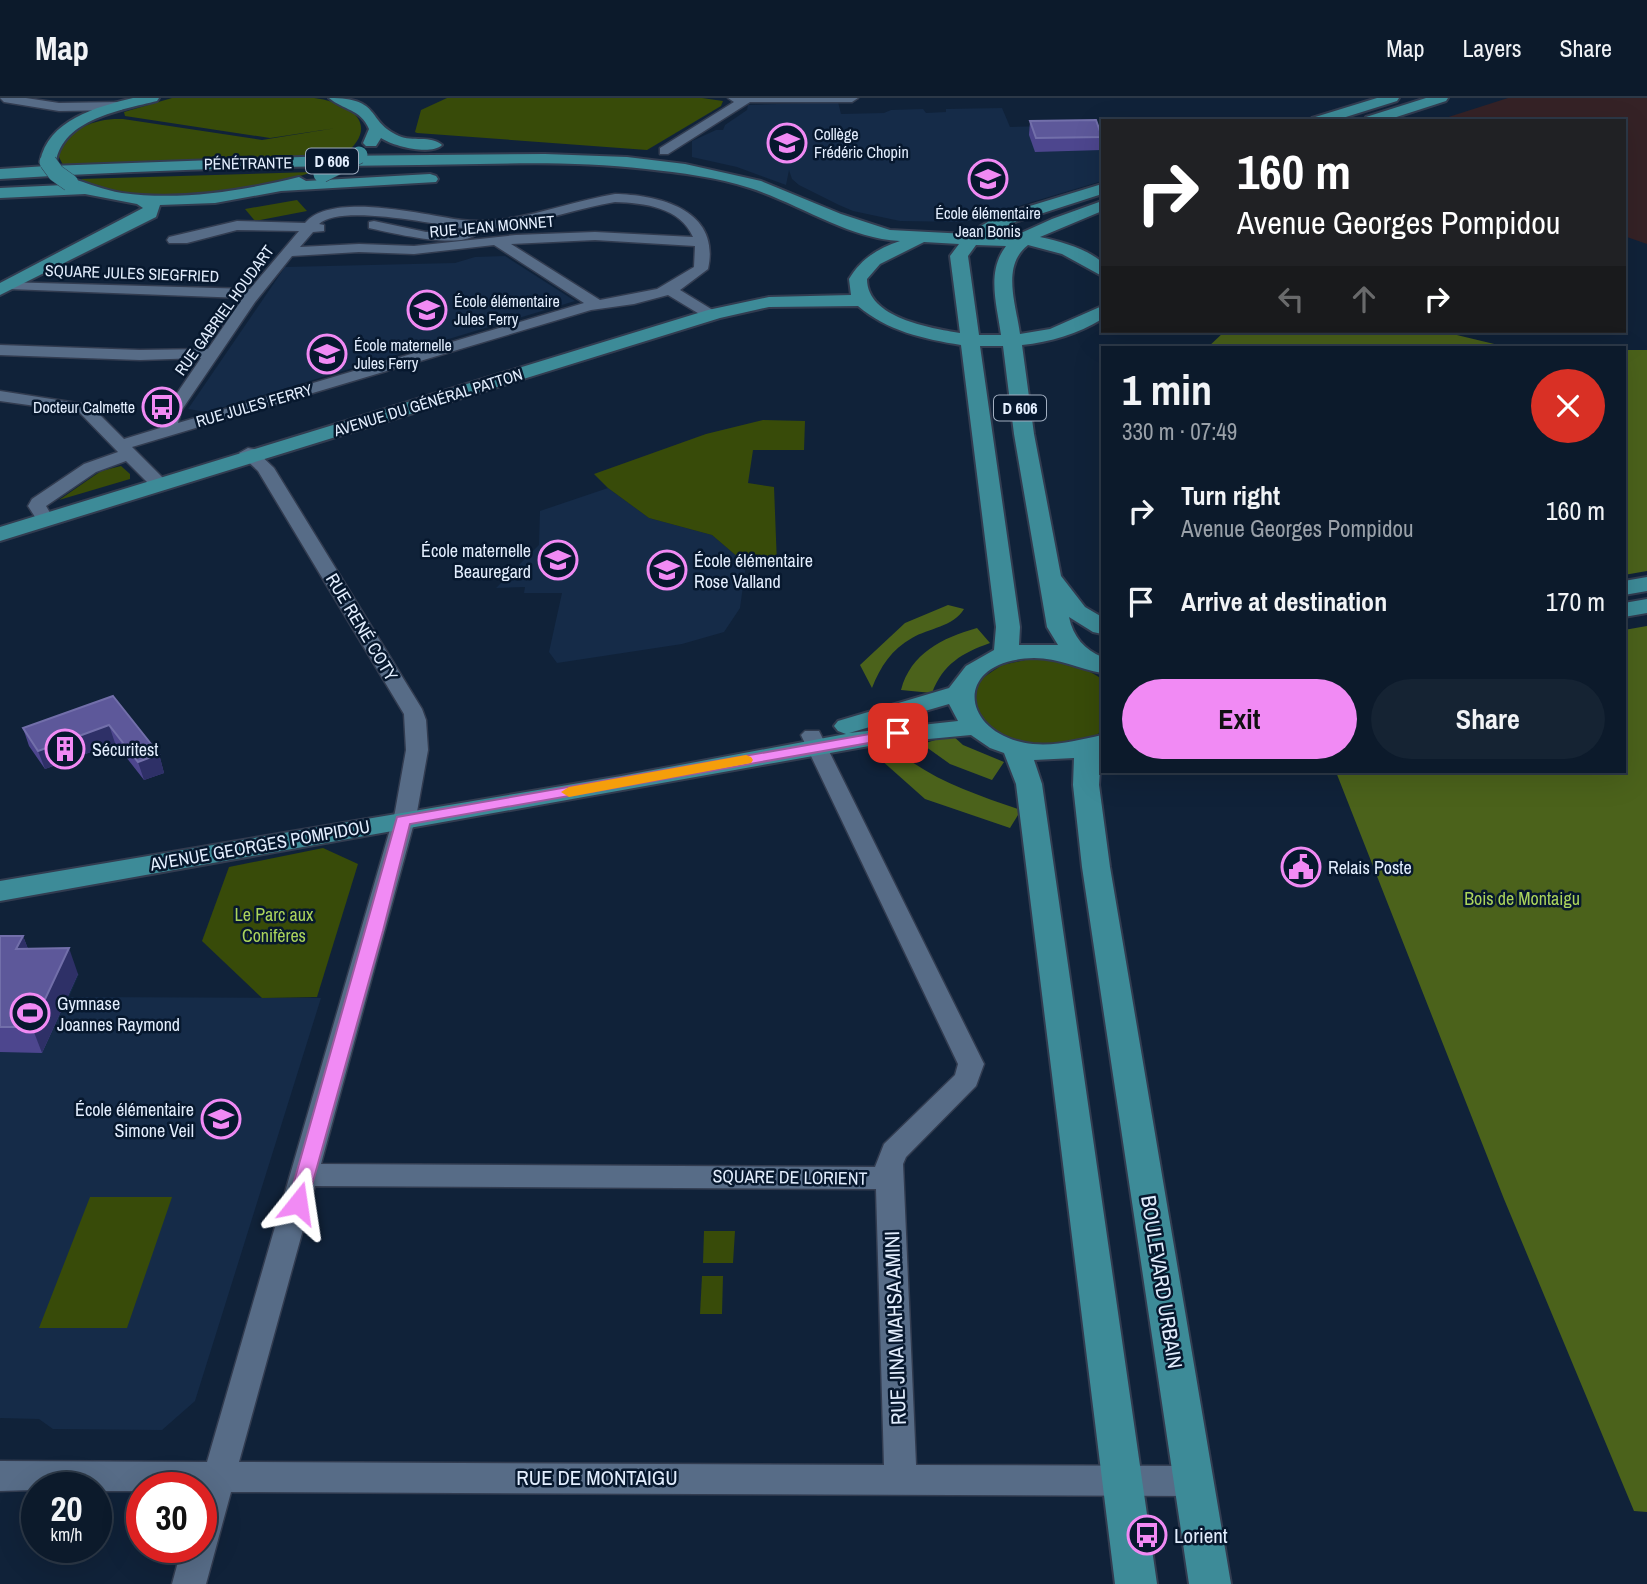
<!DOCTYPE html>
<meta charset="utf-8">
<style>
:root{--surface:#0c1a2b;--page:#152333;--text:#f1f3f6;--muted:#9aa1a9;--line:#2c3847;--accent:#f18af4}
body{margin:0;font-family:"Archivo Narrow",sans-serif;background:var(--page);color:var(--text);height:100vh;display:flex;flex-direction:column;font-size:26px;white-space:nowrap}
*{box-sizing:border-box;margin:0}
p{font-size:23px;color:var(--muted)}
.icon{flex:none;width:38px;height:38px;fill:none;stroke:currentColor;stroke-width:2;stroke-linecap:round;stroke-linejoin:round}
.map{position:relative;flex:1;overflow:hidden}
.side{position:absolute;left:1101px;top:248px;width:525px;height:427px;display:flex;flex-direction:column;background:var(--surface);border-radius:0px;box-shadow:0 7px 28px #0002,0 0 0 2px var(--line)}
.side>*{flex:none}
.banner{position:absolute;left:1101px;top:21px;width:525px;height:214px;border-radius:0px;box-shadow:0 7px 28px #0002,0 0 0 2px var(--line);background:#202124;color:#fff;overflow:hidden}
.speed{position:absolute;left:21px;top:1374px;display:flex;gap:14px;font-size:35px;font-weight:700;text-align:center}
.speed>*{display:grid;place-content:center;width:91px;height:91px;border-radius:50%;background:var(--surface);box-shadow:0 7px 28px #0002,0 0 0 2px var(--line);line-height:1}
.speed small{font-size:18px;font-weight:400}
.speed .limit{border:10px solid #d22;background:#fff;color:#111}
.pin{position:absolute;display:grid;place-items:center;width:60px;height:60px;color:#fff;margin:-30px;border-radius:14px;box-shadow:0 4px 10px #0006}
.me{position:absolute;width:77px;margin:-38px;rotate:15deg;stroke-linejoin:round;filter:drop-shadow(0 0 5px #0008)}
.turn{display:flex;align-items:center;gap:24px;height:147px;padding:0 21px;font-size:32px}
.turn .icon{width:91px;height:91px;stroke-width:2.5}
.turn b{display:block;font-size:49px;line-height:60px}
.lanes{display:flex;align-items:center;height:66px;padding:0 21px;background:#0003;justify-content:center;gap:35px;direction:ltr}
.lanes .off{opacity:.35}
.round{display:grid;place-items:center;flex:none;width:74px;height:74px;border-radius:37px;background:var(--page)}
.overview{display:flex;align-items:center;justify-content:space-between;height:119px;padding:0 21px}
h1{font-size:42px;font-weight:700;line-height:52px}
.primary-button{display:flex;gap:14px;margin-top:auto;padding:14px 21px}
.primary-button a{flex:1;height:80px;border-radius:42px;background:var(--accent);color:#111;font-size:28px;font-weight:700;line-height:80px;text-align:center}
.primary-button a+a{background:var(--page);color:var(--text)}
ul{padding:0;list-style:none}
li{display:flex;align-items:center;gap:21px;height:91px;padding:0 21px}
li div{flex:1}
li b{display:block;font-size:26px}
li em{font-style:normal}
header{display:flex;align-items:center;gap:42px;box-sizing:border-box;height:98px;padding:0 35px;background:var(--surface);border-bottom:2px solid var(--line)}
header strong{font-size:33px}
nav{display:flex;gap:38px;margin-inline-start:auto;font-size:24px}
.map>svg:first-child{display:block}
.built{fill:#152b48}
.medical{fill:#352226}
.green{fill:#384b09}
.forest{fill:#4b621b}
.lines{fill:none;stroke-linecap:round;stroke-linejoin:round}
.minor-casing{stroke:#323c50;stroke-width:3}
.major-casing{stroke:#323c50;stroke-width:4}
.minor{fill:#576c87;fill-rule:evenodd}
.major{fill:#3d8b98;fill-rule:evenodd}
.major-bridge-casing{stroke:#323c50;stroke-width:18;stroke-linecap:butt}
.major-bridge{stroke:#3d8b98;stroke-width:17}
.wall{fill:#4d468e}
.shaded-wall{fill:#2e3067}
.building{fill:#5d589a;stroke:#726faa;stroke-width:2}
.route{fill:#f18af4;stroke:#9d5a9f;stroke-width:2}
.slow{fill:#f59e0b}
.labels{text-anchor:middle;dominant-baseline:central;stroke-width:5;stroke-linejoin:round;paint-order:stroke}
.far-poi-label{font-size:16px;fill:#e3eefe;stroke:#07182e;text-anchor:start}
.shield{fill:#07182e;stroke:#a1aec0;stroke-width:2}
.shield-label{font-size:16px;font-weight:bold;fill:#e3eefe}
.far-street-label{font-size:16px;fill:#e3eefe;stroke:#07182e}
.poi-label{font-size:18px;fill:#e3eefe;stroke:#07182e;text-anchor:start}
.street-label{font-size:18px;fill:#e3eefe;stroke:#07182e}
.park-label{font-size:18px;fill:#abd45c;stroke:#07182e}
.near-street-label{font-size:21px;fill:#e3eefe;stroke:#07182e}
.near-poi-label{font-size:21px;fill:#e3eefe;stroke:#07182e;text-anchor:start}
</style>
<header>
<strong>Map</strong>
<nav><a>Map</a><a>Layers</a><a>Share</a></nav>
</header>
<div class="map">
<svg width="1647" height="1486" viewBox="0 0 1647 1486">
<rect width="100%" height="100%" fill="#102239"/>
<g class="built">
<path d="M 838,4 L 841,16 L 884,15 L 891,12 L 923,11 L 926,15 L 946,14 L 946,11 L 1002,10 L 1010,29 L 1099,27 L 1102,32 L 1102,83 L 965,124 L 900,123 L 853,113 L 839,107 L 799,87 L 792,81 L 789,72 L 786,87 L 737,69 L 692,59 L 692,43 L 716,32 L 723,32 L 725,27 L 747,12 L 748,7 Z"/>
<path d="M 505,158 L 575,203 L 207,314 L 188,311 L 285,169 L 455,165 L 475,159 Z"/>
<path d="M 608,390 L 649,420 L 712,437 L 746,466 L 740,510 L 724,534 L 682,546 L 557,565 L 549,554 L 562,495 L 524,495 L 525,489 L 496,490 L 539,447 L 540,413 Z"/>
<path d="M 0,876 L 79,876 L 69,899 L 321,900 L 195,1303 L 162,1332 L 53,1331 L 39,1321 L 0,1320 Z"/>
</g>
<path class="medical" d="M 1508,0 L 1647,0 L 1647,146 L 1624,138 L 1624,23 L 1436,23 Z"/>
<g class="green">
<path d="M 172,0 C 205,0 238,0 270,0 C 285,0 300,0 314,0 C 354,5 382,29 341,59 L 64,69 L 58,57 C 69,30 95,20 123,21 L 262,42 L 336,30 L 270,40 L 125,18 L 124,14 Z"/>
<path d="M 447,0 L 702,0 L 723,3 L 721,8 L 647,52 L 417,35 L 415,34 L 421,12 Z"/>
<path d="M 312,74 C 247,98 145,110 80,81 Z"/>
<path d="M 297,102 L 307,113 L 255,123 L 245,111 Z"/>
<path d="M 763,322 L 805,323 L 804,352 L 753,352 L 748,385 L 774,389 L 777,466 L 746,466 L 712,437 L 649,420 L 608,390 L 594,376 L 706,336 Z"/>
<path d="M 121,368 L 130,376 L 130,381 L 59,402 L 101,373 Z"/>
<path d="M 1035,560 C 1059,562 1082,567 1102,581 L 1102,633 C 1075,654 1015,652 988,629 C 981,624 976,615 971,608 L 975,585 L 1002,567 Z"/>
<path d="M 323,750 L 358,766 L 317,899 L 262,900 L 202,843 L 229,769 Z"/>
<path d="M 90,1099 L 172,1099 L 127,1230 L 39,1230 Z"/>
<path d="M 704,1133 L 735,1133 L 733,1165 L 703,1165 Z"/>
<path d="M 702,1178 L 723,1178 L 722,1216 L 700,1216 Z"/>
</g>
<g class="forest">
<path d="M 1221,233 L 1440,233 L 1511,250 L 1207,250 L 1224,234 Z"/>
<path d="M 1624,252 L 1647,252 L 1647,473 L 1624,477 Z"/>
<path d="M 948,507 L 964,511 C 953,529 929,530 912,540 C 892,551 880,569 872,590 L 860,567 L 905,525 Z"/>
<path d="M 1647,528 L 1647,1414 L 1634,1413 L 1504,1101 L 1336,674 L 1624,674 L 1624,532 Z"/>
<path d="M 977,530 L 990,545 C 962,555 943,566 932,595 L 901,592 C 911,555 942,540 977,530 Z"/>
<path d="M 952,637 L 963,647 L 1004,664 L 992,682 L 950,666 L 922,646 Z"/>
<path d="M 897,653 C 934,683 977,697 1021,712 L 1010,730 L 925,701 L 880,661 Z"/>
</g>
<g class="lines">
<defs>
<g id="minor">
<path d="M 0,0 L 26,0 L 59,5 L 121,4 L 127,8 L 121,12 L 59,13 L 4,4 Z"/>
<path d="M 728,0 L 858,0 L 852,4 L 750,4 L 668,56 L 660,56 L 660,50 L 734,4 Z"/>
<path d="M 615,96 C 660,97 721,112 708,171 L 680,192 L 716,214 L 718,217 L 716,220 L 706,220 L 668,197 L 634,206 L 591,212 L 132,349 L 166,383 L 169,387 L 166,391 L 154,391 L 126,363 L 96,374 L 46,408 L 52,418 L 49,422 L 37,422 L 28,408 L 32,401 L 84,366 L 118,354 L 79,314 L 0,303 L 0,293 L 90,307 L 124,341 L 160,330 L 165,313 L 201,260 L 140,262 L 0,257 L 0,247 L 140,252 L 208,251 L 243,200 L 9,191 L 4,190 L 2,187 L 4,184 L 250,191 L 299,133 L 237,132 L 187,145 L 169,145 L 167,142 L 169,139 L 237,123 L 305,125 C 331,93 425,117 462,122 C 513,128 565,104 615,96 ZM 615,104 C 644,105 680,109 693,139 L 595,134 L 516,137 L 414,148 L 359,146 L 300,149 L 313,134 L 324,133 L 324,127 L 319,126 C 340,106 433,126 462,130 C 513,136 565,112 615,104 ZM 595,142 L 695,148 L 694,169 L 657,191 L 600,202 L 511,146 ZM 494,147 L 584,205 L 178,325 L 181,313 L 255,204 L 292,158 L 359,154 L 414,156 Z"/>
<path d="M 374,123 L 426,134 L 468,133 L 475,137 C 458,151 391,135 369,130 L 369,124 Z"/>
<path d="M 248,350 L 254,351 L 274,370 L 422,611 L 426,622 L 428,652 L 417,714 L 321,1066 L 875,1069 L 884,1046 L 955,977 L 958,966 L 801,637 L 805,633 L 819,633 L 984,966 L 976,988 L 906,1059 L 903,1066 L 916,1367 L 1194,1368 L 1205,1373 L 1210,1383 L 1205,1393 L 1194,1398 L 231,1394 L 206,1486 L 172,1486 L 182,1449 L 201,1449 L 201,1390 L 142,1390 L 142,1393 L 96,1393 L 96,1390 L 0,1393 L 0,1363 L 207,1364 L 395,714 L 406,652 L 404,616 L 258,373 L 239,355 ZM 315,1088 L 876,1091 L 884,1367 L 239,1364 Z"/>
</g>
<g id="major">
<path d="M 133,0 L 159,0 L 157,3 C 121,12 63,21 56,64 L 49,68 L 328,58 L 545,56 L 627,59 L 685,66 L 761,83 L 841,116 L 890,132 L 967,136 L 1000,117 L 1102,86 L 1102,96 L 1012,125 L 990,137 L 1002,133 L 1021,135 L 1052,121 L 1102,103 L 1102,113 L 1040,139 C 1062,144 1085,150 1102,164 L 1102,178 L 1062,156 L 1028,147 C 1001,168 1016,206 1020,236 L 1050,231 L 1102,208 L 1102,221 C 1078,236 1050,244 1022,247 L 1034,336 L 1061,478 L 1085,509 L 1102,519 L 1102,536 L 1093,534 L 1069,519 C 1073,539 1085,552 1102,559 L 1102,575 C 1079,571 1059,560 1034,560 C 950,562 960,638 1033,646 C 1058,648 1079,642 1102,637 L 1099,687 L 1110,769 L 1231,1486 L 1189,1486 L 1082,769 L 1073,687 L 1074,660 L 1034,662 L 1042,686 L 1157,1486 L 1115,1486 L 1016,686 L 1004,655 L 990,650 L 971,637 L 886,645 L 0,803 L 0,783 L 621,678 L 846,636 L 838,633 L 834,628 L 838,623 L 949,590 L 966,568 L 994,552 L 996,529 L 961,247 C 924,241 887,233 858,208 L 769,209 L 720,220 L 0,443 L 0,429 L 708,212 L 769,199 L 851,197 L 849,181 C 861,161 878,150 900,143 C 847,140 800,106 750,90 C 717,79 681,75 646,71 C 571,62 494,66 418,67 C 279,68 139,72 0,81 L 0,71 L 47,68 L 40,64 C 48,22 96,9 133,0 ZM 924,144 L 959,146 L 950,158 L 960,235 C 930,230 867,220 867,181 L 880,166 ZM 976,147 L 1006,148 C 986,174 997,207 1001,237 L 979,237 L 968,158 ZM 980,248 L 1003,248 L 1014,336 L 1047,529 L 1058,547 L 1019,547 L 1020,529 ZM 949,606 L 958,623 L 849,635 L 856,633 Z"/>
<path d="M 329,0 C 383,0 365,23 399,38 C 412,44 431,37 442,47 C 430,58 393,48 381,40 L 376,48 L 366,48 L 363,45 L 369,31 C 361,11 343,12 329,0 Z"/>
<path d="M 1377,0 L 1399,0 L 1397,3 L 1333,23 L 1310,23 L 1312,20 Z"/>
<path d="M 1426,0 L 1448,0 L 1446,3 L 1384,23 L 1364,22 L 1366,19 Z"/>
<path d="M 430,76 L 436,78 L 438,81 L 436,84 L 281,93 L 215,105 L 160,107 L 156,119 L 0,197 L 0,185 L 143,110 L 137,106 L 85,96 L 0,100 L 0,90 L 64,87 L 64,82 L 70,80 C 88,85 103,92 122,95 C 180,103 242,93 299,79 L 306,83 Z"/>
<path d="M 1647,479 L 1647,493 L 1624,497 L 1624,483 Z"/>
<path d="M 1647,501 L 1647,515 L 1624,519 L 1624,505 Z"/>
</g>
</defs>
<use href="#minor" class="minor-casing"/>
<use href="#major" class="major-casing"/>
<use href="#minor" class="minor"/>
<use href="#major" class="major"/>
<defs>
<g id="major-bridge">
<path d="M 48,64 L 56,75 L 70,85"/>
<path d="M 322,76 L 359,57"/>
</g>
</defs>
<use href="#major-bridge" class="major-bridge-casing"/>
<use href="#major-bridge" class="major-bridge"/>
</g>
<g class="wall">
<path d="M 1030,23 L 1102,37 L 1102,52 L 1035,54 L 1029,37 Z"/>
<path d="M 113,598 L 159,656 L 164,675 L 144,682 L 115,645 L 45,671 L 29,648 L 23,630 Z"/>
<path d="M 0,838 L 23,838 L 28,851 L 78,876 L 42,955 L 0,954 Z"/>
</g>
<g class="shaded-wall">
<path d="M 109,627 L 115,645 L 45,671 L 38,653 Z"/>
<path d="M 159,656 L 164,675 L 144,682 L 138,664 Z"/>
<path d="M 23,838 L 33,864 L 16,851 Z"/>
<path d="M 69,850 L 78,876 L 42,955 L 32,929 Z"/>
</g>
<g class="building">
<path d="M 1096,22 L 1102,39 L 1036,40 L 1030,23 Z"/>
<path d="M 113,598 L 159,656 L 138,664 L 109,627 L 38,653 L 23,630 Z"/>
<path d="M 0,838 L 23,838 L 16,851 L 69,850 L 32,929 L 0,929 Z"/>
</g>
<path class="route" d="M 898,631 L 903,632 L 906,635 L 903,639 L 410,726 L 383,833 L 307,1105 L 304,1111 L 298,1113 L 291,1111 L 288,1105 L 397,719 Z"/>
<path class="slow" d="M 746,657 L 751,659 L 753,662 L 751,665 L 569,699 L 561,694 L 569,689 Z"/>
<defs>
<symbol id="school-ring" viewBox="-11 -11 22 22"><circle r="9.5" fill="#07182e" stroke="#f18af4" stroke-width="1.5"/><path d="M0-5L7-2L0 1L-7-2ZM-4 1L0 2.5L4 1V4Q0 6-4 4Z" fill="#f18af4"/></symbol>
<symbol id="bus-ring" viewBox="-11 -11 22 22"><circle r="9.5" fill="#07182e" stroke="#f18af4" stroke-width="1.5"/><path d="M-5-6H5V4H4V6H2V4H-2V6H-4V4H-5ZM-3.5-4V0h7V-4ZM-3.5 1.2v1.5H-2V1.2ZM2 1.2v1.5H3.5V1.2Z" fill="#f18af4"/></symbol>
<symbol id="building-ring" viewBox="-11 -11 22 22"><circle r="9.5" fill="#07182e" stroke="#f18af4" stroke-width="1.5"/><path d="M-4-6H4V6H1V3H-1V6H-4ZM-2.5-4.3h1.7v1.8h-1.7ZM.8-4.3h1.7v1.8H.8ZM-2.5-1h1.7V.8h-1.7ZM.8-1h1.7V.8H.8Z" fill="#f18af4"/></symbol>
<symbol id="civic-ring" viewBox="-11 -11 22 22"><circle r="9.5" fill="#07182e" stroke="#f18af4" stroke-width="1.5"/><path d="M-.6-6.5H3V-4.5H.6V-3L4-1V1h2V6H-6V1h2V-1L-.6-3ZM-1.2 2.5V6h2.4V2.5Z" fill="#f18af4"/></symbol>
<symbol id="stadium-ring" viewBox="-11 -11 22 22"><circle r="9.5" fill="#07182e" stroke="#f18af4" stroke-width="1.5"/><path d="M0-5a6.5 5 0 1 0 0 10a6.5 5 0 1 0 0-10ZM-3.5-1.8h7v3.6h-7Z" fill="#f18af4"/></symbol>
</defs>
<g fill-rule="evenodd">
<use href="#school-ring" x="765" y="23" width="44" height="44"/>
<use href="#school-ring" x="966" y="59" width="44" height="44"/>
<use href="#school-ring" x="405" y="190" width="44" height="44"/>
<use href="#school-ring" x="305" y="234" width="44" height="44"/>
<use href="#bus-ring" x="140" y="287" width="44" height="44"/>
<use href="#school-ring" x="536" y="440" width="44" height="44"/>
<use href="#school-ring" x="645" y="450" width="44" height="44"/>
<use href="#building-ring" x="43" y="629" width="44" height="44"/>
<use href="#civic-ring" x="1279" y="747" width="44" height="44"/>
<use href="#stadium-ring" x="8" y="893" width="44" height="44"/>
<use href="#school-ring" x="199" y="999" width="44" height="44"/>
<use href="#bus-ring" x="1125" y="1415" width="44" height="44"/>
</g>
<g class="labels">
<g class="far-poi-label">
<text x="814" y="36">Collège<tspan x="814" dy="18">Frédéric Chopin</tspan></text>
<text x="988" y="115" text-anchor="middle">École élémentaire<tspan x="988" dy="18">Jean Bonis</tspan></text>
<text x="454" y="203">École élémentaire<tspan x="454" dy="18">Jules Ferry</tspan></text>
<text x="354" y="247">École maternelle<tspan x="354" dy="18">Jules Ferry</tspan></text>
<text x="135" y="309" text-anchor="end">Docteur Calmette</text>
</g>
<g class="shield">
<rect x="306" y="50.5" width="52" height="25" rx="5"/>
<rect x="994" y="297.5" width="52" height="25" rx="5"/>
</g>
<g class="shield-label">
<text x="332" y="63">D 606</text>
<text x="1020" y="310">D 606</text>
</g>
<g class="far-street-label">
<text transform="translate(248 65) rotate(-1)">PÉNÉTRANTE</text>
<text transform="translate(492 128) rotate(-5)">RUE JEAN MONNET</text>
<text transform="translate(132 175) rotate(2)">SQUARE JULES SIEGFRIED</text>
<text transform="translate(224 212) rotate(-54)">RUE GABRIEL HOUDART</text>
<text transform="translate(428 304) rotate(-17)">AVENUE DU GÉNÉRAL PATTON</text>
<text transform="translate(254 307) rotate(-16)">RUE JULES FERRY</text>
</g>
<g class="poi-label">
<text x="531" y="452" text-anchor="end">École maternelle<tspan x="531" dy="21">Beauregard</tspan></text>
<text x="694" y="462">École élémentaire<tspan x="694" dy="21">Rose Valland</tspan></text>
<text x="92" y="651">Sécuritest</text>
<text x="1328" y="769">Relais Poste</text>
<text x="57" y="905">Gymnase<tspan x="57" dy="21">Joannes Raymond</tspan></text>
<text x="194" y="1011" text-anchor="end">École élémentaire<tspan x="194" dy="21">Simone Veil</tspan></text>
</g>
<g class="street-label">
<text transform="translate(362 529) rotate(59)">RUE RENÉ COTY</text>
<text transform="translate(260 747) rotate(-10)">AVENUE GEORGES POMPIDOU</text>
<text transform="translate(790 1079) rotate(1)">SQUARE DE LORIENT</text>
</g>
<g class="park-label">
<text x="1522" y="800">Bois de Montaigu</text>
<text x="274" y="816">Le Parc aux<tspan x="274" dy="21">Conifères</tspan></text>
</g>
<g class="near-street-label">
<text transform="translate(1162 1184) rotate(81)">BOULEVARD URBAIN</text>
<text transform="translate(895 1230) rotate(-92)">RUE JINA MAHSA AMINI</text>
<text x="597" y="1379">RUE DE MONTAIGU</text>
</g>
<g class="near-poi-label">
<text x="1174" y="1437">Lorient</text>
</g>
</g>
</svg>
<div class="speed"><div>20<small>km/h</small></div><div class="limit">30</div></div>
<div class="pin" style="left:898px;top:635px;background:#d93025"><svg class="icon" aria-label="arrive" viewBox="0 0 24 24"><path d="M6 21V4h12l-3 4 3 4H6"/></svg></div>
<svg class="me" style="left:298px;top:1105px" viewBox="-20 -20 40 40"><path d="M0-17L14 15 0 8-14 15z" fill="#f18af4" stroke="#fff" stroke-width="4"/></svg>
<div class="banner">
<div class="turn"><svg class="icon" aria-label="right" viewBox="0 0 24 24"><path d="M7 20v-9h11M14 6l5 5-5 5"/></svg><div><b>160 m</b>Avenue Georges Pompidou</div></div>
<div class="lanes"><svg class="icon off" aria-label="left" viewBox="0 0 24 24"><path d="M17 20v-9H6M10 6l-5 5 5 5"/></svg><svg class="icon off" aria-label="ahead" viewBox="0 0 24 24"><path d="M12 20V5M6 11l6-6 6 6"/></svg><svg class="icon" aria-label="right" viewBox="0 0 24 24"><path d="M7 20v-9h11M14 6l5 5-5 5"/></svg></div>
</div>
<section class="side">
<div class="overview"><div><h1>1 min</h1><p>330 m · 07:49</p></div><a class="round" style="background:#d93025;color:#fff"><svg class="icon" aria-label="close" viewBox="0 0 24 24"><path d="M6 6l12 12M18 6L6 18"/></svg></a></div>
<ul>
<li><svg class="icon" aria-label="right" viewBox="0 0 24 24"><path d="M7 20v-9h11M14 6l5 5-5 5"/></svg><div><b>Turn right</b><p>Avenue Georges Pompidou</p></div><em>160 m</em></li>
<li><svg class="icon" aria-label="arrive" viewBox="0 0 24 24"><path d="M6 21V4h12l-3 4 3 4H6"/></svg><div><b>Arrive at destination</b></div><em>170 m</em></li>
</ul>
<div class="primary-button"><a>Exit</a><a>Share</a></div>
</section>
</div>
